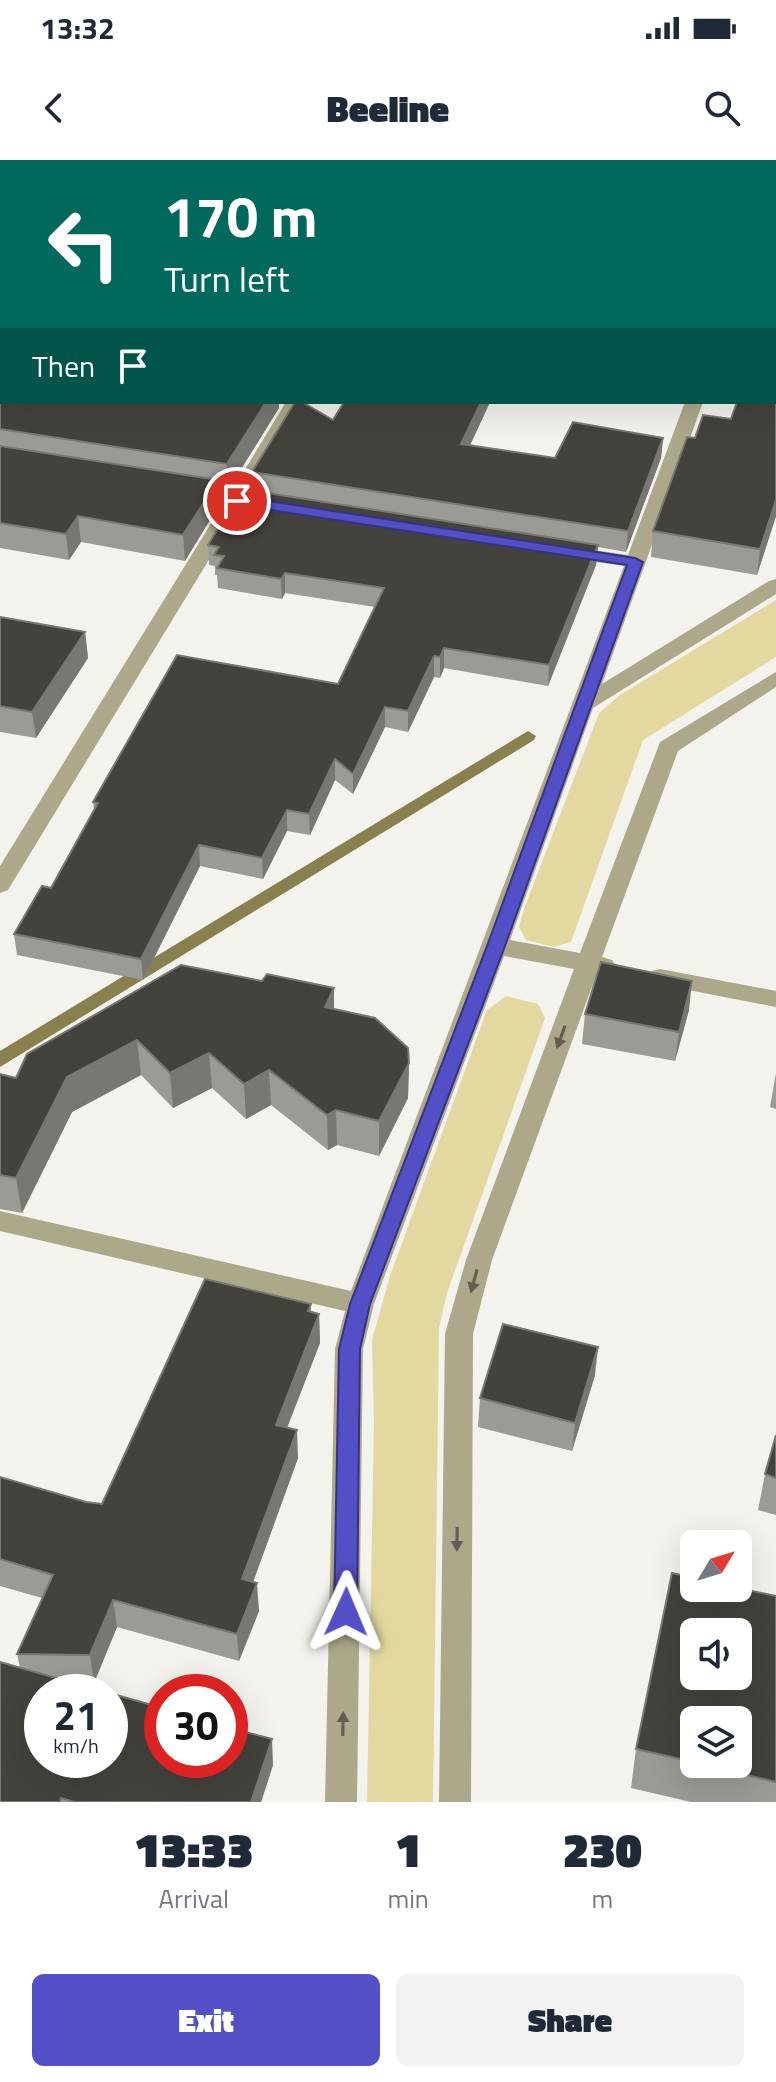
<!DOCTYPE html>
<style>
:root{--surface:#fff;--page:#f2f2f3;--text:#1f2937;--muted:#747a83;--accent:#534fc6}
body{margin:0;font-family:"Titillium Web",sans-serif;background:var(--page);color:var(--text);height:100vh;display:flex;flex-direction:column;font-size:30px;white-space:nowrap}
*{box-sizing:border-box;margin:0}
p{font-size:26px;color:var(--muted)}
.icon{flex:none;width:44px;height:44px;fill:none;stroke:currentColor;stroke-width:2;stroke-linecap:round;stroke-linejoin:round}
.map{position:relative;height:1642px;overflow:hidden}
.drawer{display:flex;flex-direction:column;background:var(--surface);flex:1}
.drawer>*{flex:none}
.banner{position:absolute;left:0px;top:0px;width:776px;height:244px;box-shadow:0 8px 32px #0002;background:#00695c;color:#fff;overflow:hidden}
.needle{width:52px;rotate:52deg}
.tools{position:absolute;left:680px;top:1370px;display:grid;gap:16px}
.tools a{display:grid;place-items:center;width:72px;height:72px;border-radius:12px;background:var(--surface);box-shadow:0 8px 32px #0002;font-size:40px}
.speed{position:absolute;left:24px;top:1514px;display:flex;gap:16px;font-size:40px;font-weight:700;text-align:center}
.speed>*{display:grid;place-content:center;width:104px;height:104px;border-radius:50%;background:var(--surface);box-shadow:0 8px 32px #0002;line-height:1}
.speed small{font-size:20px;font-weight:400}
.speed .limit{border:12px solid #d22;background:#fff;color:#111}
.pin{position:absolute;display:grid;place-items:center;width:68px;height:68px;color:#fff;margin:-34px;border:4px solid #fff;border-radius:50%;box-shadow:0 2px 8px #0007}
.me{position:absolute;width:88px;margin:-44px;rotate:1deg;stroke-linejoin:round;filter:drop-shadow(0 0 6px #0008)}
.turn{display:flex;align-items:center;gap:28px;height:168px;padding:0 32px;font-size:36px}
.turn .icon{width:104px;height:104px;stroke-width:2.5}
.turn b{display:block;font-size:56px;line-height:68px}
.then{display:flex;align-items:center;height:76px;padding:0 32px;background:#0003;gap:16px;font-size:30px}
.eta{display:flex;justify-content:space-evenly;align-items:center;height:136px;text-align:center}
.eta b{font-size:48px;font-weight:800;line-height:56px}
.button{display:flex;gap:16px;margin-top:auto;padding:16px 32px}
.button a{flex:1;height:92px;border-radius:12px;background:var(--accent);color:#fff;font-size:32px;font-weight:800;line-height:92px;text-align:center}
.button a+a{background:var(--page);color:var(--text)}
.status{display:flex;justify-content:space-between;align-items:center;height:56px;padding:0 40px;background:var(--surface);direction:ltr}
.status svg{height:22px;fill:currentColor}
header{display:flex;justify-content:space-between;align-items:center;height:104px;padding:0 32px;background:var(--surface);font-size:36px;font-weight:800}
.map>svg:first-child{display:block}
.green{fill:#e2d8a0}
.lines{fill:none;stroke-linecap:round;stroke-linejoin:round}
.stream{fill:#89804d;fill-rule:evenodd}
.street{fill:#ada88a;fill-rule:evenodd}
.wall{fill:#9b9a95;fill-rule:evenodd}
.shaded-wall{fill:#787772}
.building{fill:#43423d;stroke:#787772;stroke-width:2;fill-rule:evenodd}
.oneway{fill:#625f51}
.route{fill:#534fc6;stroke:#363381;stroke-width:2}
</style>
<div class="status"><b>13:32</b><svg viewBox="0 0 49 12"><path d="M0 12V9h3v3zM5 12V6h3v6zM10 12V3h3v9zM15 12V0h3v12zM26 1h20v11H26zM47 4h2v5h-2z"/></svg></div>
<header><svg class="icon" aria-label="back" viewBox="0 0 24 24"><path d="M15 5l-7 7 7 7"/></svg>Beeline<svg class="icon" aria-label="search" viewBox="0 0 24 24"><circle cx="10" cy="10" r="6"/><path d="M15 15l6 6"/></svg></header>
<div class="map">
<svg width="776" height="1642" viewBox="0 0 776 1642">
<rect width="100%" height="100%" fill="#f3f2ed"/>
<g class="green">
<path d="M 776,440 L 776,497 L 643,580 L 571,782 L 554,787 L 526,780 L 519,767 L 524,749 L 599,553 L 620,535 Z"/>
<path d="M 506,836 L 538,844 L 545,858 L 447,1133 L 439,1168 L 433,1642 L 367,1642 L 374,1262 L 372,1180 L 390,1116 L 487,850 Z"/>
</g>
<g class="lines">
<path class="stream" d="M 528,571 L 536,576 L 534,580 L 0,907 L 0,891 Z"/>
<g class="street">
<path d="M 776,11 L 776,25 L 774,26 L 774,12 Z"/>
<path d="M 2,90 L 2,101 L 0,102 L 0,91 Z"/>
<path d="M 286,242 L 304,242 L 247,336 L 273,341 L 276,345 L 266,351 L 241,347 L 8,730 L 0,733 L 0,706 L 223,344 L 181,337 L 178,333 L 188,327 L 230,334 Z"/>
<path d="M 685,242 L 703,242 L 602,524 L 769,421 L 776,419 L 776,434 L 593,548 L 510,780 L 580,793 L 660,582 L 776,512 L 776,527 L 678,591 L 602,797 L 612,800 L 616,806 L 612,812 L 597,813 L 492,1100 L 473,1174 L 471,1642 L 439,1642 L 445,1174 L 466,1100 L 574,809 L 504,796 L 374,1144 L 363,1189 L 357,1642 L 325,1642 L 335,1189 L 345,1151 L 0,1071 L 0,1051 L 351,1131 L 624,406 L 567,398 L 557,392 L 567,386 L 628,395 Z"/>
<path d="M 660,809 L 776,831 L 776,847 L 652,823 L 648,817 L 652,811 Z"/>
</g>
</g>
<g class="wall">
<path d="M 0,0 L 402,0 L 401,2 L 2,2 L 2,9 L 0,9 Z"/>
<path d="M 776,68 L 776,356 L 757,415 L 651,397 L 653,371 L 695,278 L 731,259 L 774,242 Z"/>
<path d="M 0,136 L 279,248 L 228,330 L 218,328 L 219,345 L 185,401 L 81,382 L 69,400 L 0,388 Z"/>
<path d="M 490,242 L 470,285 L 555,298 L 663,278 L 661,298 L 626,392 L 598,387 L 596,405 L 548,526 L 444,508 L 440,518 L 434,517 L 408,572 L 385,567 L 353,634 L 335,620 L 310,675 L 287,671 L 263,719 L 200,706 L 143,820 L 17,795 L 14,774 L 51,728 L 94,650 L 93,642 L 338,524 L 375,447 L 285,433 L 282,439 L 218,428 L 217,415 L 215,415 L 215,406 L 209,405 L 208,385 L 253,331 L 252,312 L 333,260 Z"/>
<path d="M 0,457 L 85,472 L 88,498 L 36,578 L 0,572 Z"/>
<path d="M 334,849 L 409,903 L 408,938 L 379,996 L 337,985 L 328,990 L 271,945 L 246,959 L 212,928 L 173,948 L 141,915 L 72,952 L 22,1053 L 0,1049 L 0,914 L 16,918 L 27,894 Z"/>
<path d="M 689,850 L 675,901 L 582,884 L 585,854 Z"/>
<path d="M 776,913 L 776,949 L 770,947 Z"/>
<path d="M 311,1144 L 311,1152 L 319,1154 L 320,1183 L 287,1268 L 298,1298 L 253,1422 L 259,1451 L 239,1501 L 117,1467 L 94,1523 L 70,1522 L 273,1605 L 261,1642 L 0,1642 L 20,1508 L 17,1494 L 42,1438 L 0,1426 L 0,1317 L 86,1342 L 102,1344 Z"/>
<path d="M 595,1215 L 572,1291 L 478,1267 L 480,1238 Z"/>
<path d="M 776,1275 L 776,1355 L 758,1350 L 765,1314 Z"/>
<path d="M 776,1436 L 776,1642 L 691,1642 L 631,1628 L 636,1589 ZM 694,1560 L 738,1604 L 694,1604 Z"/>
</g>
<g class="shaded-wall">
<path d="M 388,0 L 402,0 L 401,2 L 387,2 Z"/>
<path d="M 266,242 L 279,242 L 279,248 L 228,330 L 227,304 Z"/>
<path d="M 481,242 L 490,242 L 461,305 L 461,284 Z"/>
<path d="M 663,278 L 661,298 L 626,392 L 628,371 Z"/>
<path d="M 218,320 L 219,345 L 185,401 L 183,375 Z"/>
<path d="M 776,340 L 776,356 L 757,415 L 760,389 Z"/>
<path d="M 78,356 L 81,382 L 69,400 L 66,374 Z"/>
<path d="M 598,385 L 596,405 L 548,526 L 549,505 Z"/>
<path d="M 285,413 L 285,433 L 282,439 L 281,419 Z"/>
<path d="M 85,472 L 88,498 L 36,578 L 32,552 Z"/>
<path d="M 444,488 L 444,508 L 440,518 L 440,497 Z"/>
<path d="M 434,496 L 434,517 L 408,572 L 408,551 Z"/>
<path d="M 385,547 L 385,567 L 353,634 L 353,614 Z"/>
<path d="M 335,599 L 335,620 L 310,675 L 309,654 Z"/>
<path d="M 287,650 L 287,671 L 263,719 L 262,698 Z"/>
<path d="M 199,685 L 200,706 L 143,820 L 141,799 Z"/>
<path d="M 692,821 L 689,850 L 675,901 L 679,872 Z"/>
<path d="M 334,828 L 334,863 L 325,847 Z"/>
<path d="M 137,880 L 141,915 L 72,952 L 22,1053 L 16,1018 L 67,917 Z"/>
<path d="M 209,893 L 212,928 L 173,948 L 170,913 Z"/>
<path d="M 409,903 L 408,938 L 379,996 L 379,961 Z"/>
<path d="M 269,910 L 271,945 L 246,959 L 244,924 Z"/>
<path d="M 336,950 L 337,985 L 328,990 L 327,955 Z"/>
<path d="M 319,1154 L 320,1183 L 277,1293 L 276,1265 Z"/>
<path d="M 598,1187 L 595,1215 L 572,1291 L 575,1263 Z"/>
<path d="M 297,1270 L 298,1298 L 244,1447 L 242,1419 Z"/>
<path d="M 257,1423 L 259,1451 L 239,1501 L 237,1474 Z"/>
<path d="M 113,1440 L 117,1467 L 94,1523 L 90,1495 Z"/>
<path d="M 272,1579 L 273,1605 L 261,1642 L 251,1642 Z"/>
</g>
<g class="building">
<path d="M 116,0 L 388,0 L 387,2 L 118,2 L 120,0 Z"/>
<path d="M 491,0 L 499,0 L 514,2 L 490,2 Z"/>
<path d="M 522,0 L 702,0 L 701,2 L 521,2 Z"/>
<path d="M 774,68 L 776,68 L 776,340 L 760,389 L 653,371 L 687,277 L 695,278 L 703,255 L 731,259 L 737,242 L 774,242 Z"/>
<path d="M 0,136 L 2,137 L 2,242 L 266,242 L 227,304 L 0,269 Z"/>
<path d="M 295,242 L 302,242 L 333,260 L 344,242 L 481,242 L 461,284 L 555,298 L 573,262 L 663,278 L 628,371 L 252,312 Z"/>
<path d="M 0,286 L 218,320 L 183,375 L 78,356 L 66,374 L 0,363 Z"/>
<path d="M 242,329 L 598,385 L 549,505 L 444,488 L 440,497 L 434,496 L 408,551 L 385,547 L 353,614 L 335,599 L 309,654 L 287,650 L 262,698 L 199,685 L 141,799 L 14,774 L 42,726 L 51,728 L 98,643 L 93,642 L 177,495 L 338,524 L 384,428 L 285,413 L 281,419 L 217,408 L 224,396 L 214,395 L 219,387 L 208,385 Z"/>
<path d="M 0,457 L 85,472 L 32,552 L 0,546 Z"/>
<path d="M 601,802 L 692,821 L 679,872 L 585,854 Z"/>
<path d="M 181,805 L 262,821 L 267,814 L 334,828 L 325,847 L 375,858 L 408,888 L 409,903 L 379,961 L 336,950 L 327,955 L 269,910 L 244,924 L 209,893 L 170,913 L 137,880 L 67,917 L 16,1018 L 0,1015 L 0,914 L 16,918 L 27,894 Z"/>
<path d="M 205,1119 L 311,1144 L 308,1151 L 319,1154 L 276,1265 L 297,1270 L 242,1419 L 257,1423 L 237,1474 L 113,1440 L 90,1495 L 17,1494 L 53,1415 L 0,1399 L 0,1317 L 86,1342 L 102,1344 Z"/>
<path d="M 503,1164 L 598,1187 L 575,1263 L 480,1238 Z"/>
<path d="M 776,1275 L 776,1318 L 765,1314 Z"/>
<path d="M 672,1413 L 694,1418 L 694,1428 L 738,1428 L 776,1436 L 776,1622 L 701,1604 L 738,1604 L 738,1560 L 694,1560 L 694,1602 L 636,1589 ZM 694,1472 L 738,1472 L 738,1516 L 694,1516 Z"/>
<path d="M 0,1502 L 105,1532 L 42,1532 L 42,1600 L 110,1600 L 110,1533 L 162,1548 L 162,1600 L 230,1600 L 230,1568 L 272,1579 L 251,1642 L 75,1642 L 61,1638 L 60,1642 L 0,1642 Z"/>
</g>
<defs><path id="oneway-solid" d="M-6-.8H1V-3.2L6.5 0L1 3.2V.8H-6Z" transform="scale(2)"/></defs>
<g class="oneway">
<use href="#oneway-solid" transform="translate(561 877) rotate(110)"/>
<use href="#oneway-solid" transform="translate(474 1121) rotate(105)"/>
<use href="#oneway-solid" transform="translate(457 1379) rotate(91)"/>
<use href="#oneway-solid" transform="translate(343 1564) rotate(-89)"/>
</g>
<path class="route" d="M 237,336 L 635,398 L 643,402 L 505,786 L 370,1144 L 360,1189 L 357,1452 L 354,1459 L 346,1462 L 338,1459 L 334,1452 L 339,1189 L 350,1144 L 487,786 L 627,405 L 232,344 L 230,341 Z"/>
</svg>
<div class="tools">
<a><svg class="needle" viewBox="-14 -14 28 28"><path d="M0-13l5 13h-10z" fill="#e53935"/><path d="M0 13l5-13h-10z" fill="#747a83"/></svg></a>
<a><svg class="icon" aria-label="sound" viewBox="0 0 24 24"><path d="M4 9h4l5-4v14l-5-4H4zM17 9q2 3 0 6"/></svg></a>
<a><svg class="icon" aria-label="layers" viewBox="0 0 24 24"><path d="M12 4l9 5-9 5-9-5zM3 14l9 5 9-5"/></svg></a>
</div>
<div class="speed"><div>21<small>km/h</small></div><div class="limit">30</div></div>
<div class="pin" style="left:237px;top:341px;background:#d93025"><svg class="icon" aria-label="arrive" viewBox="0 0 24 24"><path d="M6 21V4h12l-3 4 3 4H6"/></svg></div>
<svg class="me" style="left:346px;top:1452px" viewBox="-20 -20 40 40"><path d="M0-17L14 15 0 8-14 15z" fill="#534fc6" stroke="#fff" stroke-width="4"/></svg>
<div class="banner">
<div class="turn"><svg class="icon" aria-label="left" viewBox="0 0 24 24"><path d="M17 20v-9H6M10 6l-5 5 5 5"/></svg><div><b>170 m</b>Turn left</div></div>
<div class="then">Then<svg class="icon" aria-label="arrive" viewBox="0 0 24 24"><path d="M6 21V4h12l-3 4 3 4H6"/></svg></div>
</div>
</div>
<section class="drawer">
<div class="eta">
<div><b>13:33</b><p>Arrival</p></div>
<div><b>1</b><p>min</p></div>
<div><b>230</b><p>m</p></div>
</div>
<div class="button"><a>Exit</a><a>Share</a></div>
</section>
